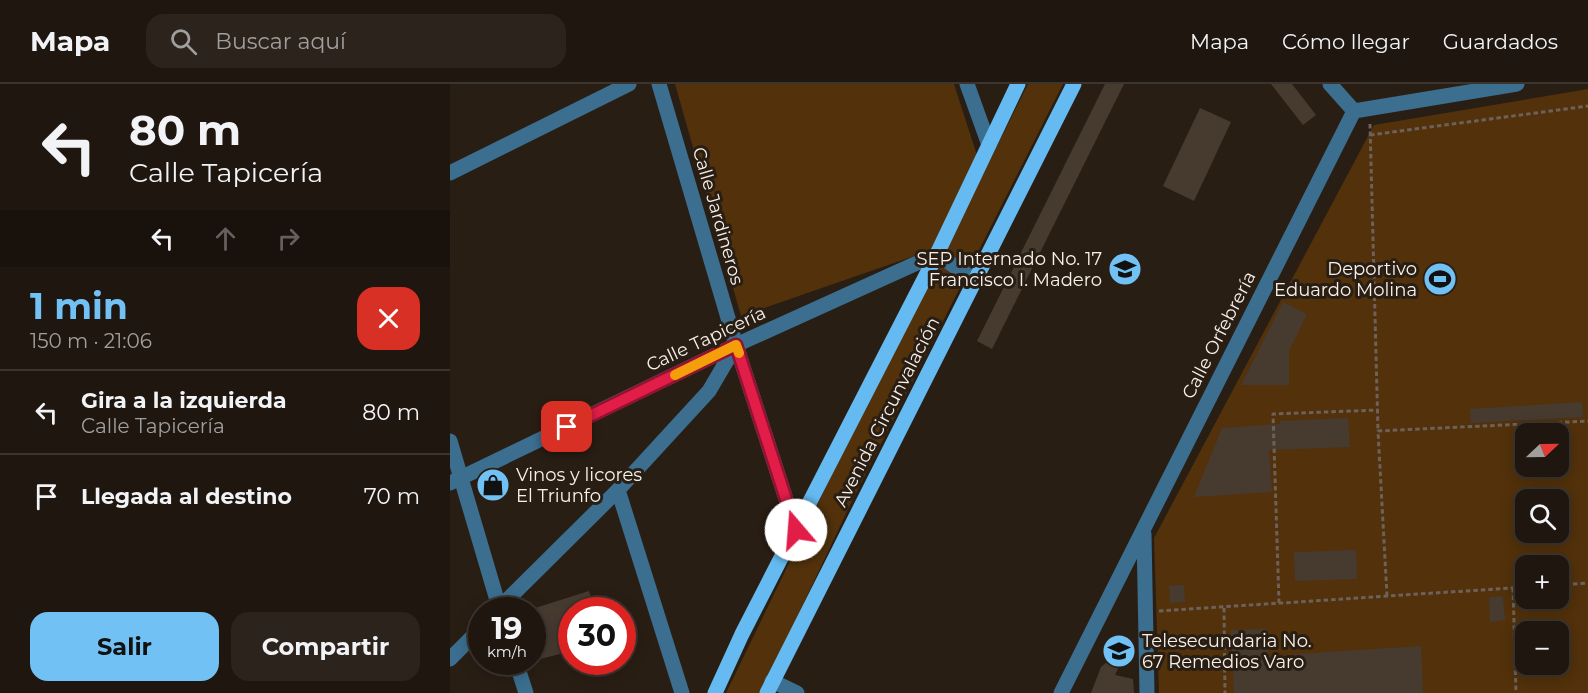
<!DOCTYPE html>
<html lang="es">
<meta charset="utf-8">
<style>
:root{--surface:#1f160f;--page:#2c231d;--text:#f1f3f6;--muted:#a19f9e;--line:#3c352f;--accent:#72c1f5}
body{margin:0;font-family:Montserrat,sans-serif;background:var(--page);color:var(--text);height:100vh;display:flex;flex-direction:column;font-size:22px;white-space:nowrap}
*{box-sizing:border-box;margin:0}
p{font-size:20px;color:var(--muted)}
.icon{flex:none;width:33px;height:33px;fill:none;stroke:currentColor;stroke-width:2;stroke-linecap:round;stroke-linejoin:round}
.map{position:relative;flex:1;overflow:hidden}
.sheet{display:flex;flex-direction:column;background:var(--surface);width:450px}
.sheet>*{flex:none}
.top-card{background:#1f160f;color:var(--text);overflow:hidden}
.needle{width:39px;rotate:68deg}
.tools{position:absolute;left:1065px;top:339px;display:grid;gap:12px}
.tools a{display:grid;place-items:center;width:54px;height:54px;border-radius:12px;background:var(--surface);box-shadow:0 3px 15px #0003,0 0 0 2px var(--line);font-size:30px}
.speed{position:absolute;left:18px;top:513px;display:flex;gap:12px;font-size:30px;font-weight:700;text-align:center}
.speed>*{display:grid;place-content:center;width:78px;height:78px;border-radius:50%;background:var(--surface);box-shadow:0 3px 15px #0003,0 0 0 2px var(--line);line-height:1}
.speed small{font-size:15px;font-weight:400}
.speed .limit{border:9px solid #d22;background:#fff;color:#111}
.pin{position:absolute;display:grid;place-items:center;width:51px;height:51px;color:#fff;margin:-26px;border-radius:12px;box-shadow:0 3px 9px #0006}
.me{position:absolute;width:66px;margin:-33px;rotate:342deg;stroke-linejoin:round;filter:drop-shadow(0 0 4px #0008)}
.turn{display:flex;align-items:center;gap:21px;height:126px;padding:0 30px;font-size:27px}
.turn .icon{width:78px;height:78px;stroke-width:2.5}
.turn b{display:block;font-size:42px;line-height:51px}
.lanes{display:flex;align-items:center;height:57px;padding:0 30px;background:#0003;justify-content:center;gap:30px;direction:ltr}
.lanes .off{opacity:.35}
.round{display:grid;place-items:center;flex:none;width:63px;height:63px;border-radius:18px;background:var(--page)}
.headline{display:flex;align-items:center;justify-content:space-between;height:102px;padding:0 30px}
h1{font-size:36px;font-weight:700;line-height:45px;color:var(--accent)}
.button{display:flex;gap:12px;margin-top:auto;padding:12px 30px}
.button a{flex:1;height:69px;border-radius:18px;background:var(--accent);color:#111;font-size:24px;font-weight:700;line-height:69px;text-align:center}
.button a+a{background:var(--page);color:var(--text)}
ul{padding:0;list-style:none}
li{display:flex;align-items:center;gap:18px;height:84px;padding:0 30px;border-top:2px solid var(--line)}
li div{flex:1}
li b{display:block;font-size:22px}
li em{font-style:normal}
header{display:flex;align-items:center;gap:36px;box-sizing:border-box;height:84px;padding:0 30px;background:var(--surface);border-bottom:2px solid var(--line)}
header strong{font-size:28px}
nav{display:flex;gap:33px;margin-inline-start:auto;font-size:21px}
.search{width:420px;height:54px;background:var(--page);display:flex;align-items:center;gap:15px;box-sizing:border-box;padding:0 21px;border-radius:18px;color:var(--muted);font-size:22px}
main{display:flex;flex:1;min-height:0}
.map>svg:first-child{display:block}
.green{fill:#52310b;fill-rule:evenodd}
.building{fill:#473b30}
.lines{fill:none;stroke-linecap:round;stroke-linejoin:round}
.path{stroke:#6c6259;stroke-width:3;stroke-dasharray:4.5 3;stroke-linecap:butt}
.minor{stroke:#3b6e8f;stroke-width:15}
.major{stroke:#65baf1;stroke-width:15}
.route-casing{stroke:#92132f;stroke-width:15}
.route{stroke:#e11d48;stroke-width:10}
.slow{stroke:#f59e0b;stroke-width:10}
.labels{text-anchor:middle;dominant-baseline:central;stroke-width:6;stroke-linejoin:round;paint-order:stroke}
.street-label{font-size:18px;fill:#f8f1ea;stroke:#291e14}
.poi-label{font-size:18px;fill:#f8f1ea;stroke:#291e14;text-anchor:end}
</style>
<header>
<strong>Mapa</strong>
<div class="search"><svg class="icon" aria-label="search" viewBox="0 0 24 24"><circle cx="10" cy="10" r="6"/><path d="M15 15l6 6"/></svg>Buscar aquí</div>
<nav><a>Mapa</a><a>Cómo llegar</a><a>Guardados</a></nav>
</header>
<main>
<section class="sheet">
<div class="top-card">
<div class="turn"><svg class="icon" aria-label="left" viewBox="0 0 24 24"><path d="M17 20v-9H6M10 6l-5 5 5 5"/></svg><div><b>80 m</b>Calle Tapicería</div></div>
<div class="lanes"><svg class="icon" aria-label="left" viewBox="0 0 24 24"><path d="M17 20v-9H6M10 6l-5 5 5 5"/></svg><svg class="icon off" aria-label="ahead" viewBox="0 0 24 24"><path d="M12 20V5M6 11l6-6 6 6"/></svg><svg class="icon off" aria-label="right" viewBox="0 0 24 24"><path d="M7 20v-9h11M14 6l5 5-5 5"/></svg></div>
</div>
<div class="headline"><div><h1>1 min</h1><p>150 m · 21:06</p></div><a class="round" style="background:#d93025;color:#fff"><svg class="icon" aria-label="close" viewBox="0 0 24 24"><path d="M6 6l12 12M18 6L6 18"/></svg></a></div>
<ul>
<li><svg class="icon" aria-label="left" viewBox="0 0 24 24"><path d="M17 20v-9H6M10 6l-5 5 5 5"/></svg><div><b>Gira a la izquierda</b><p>Calle Tapicería</p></div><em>80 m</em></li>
<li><svg class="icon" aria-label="arrive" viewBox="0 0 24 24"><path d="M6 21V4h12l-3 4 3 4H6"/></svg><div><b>Llegada al destino</b></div><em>70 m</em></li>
</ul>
<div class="button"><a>Salir</a><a>Compartir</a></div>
</section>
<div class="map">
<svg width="1138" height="609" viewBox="0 0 1138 609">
<rect width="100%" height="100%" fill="#291e14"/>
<g class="green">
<path d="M 225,0 L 504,0 L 533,90 L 578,0 L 613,0 L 402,417 L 311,609 L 276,609 L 493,162 L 291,232 Z"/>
<path d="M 1138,5 L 1138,609 L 709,609 L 704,454 L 924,41 ZM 1076,350 L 1108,350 L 1108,382 L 1076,382 ZM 1076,416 L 1108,416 L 1108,448 L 1076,448 ZM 1076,482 L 1108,482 L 1108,514 L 1076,514 ZM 1076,548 L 1108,548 L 1108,580 L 1076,580 Z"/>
</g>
<g class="building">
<path d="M 655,0 L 674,0 L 542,265 L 527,257 Z"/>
<path d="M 821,0 L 842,0 L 866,31 L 853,41 Z"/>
<path d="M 750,24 L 781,38 L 744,117 L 713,102 Z"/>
<path d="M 833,218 L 857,230 L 839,267 L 839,301 L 791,301 Z"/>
<path d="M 1132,318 L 1133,333 L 1021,339 L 1020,325 Z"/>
<path d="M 898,334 L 900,363 L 819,366 L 822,408 L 744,413 L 772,344 L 830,340 L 830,337 Z"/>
<path d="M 906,466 L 907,495 L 845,497 L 844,468 Z"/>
<path d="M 734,501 L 735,518 L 720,519 L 719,502 Z"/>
<path d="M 139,507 L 144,526 L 122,526 L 122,567 L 82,577 L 82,525 Z"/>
<path d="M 1053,512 L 1055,536 L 1040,538 L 1039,513 Z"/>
<path d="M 817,545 L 818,572 L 971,562 L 973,609 L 784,609 L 781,546 Z"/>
<path d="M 665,557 L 676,563 L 679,561 L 665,591 L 683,595 L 684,609 L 641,609 L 651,583 L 658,577 Z"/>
</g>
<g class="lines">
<g class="path">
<path d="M 920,40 L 928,347"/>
<path d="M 920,51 L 1138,22"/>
<path d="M 1108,501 L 1138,499"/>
<path d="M 1063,504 L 1066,609"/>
<path d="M 937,512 L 928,347 L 1138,337"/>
<path d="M 829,519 L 823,330 L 928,326"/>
<path d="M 774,524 L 775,609"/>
<path d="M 709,527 L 1076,503"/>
</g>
<g class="minor">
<path d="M 209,0 L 286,261 L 346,446"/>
<path d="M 517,0 L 539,61"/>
<path d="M 880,0 L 904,27"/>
<path d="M 904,27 L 1067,0"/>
<path d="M 0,89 L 179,0"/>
<path d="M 0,357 L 50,526"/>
<path d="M 0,399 L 286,261 L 487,170 L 526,197"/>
<path d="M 168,406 L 232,609"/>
<path d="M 694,450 L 697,609"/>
<path d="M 47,526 L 168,406 L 259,307 L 286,261"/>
<path d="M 0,575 L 32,543"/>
<path d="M 66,578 L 76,609"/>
<path d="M 322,597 L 347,609"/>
<path d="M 611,609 L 904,27"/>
</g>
<g class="major">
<path d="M 265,609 L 292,550 L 487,170 L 568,0"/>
<path d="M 317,609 L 624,0"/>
</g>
</g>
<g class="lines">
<defs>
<path id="route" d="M 117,343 L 286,261 L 346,446"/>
</defs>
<use href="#route" class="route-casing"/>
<use href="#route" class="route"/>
<path class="slow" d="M 225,291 L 286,261 L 289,269"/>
</g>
<defs>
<symbol id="school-disc" viewBox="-11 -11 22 22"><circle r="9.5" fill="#72c1f5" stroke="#291e14"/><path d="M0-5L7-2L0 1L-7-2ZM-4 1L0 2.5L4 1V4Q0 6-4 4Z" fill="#111"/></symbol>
<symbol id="stadium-disc" viewBox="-11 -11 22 22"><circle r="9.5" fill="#72c1f5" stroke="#291e14"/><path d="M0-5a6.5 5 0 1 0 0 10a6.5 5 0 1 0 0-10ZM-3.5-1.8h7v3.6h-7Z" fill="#111"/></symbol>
<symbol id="shop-disc" viewBox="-11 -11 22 22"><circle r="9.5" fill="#72c1f5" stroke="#291e14"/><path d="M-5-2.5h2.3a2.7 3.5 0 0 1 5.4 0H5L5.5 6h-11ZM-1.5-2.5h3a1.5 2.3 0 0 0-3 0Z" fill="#111"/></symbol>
</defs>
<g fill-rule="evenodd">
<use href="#school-disc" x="656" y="166" width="38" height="38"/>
<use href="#stadium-disc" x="971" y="176" width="38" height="38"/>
<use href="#shop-disc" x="24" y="382" width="38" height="38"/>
<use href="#school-disc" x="650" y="548" width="38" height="38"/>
</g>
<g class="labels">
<g class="street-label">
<text transform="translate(268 132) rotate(74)">Calle Jardineros</text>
<text transform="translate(769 251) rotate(-63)">Calle Orfebrería</text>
<text transform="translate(256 255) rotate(-25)">Calle Tapicería</text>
<text transform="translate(437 328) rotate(-63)">Avenida Circunvalación</text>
</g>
<g class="poi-label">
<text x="652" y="175">SEP Internado No. 17<tspan x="652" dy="21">Francisco I. Madero</tspan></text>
<text x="967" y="185">Deportivo<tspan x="967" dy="21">Eduardo Molina</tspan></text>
<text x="66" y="391" text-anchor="start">Vinos y licores<tspan x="66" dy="21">El Triunfo</tspan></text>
<text x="692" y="557" text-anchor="start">Telesecundaria No.<tspan x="692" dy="21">67 Remedios Varo</tspan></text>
</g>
</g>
</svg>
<div class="tools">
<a><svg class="needle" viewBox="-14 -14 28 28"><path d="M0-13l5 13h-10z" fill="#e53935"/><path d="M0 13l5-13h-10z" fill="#a19f9e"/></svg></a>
<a><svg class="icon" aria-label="search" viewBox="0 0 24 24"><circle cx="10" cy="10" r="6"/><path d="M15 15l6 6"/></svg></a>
<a>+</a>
<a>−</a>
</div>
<div class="speed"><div>19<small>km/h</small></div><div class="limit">30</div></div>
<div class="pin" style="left:117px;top:343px;background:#d93025"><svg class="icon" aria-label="arrive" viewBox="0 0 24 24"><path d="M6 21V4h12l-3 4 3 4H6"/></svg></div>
<svg class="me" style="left:346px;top:446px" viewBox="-20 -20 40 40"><circle r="19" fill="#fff"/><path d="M0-13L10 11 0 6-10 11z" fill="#e11d48"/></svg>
</div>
</main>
